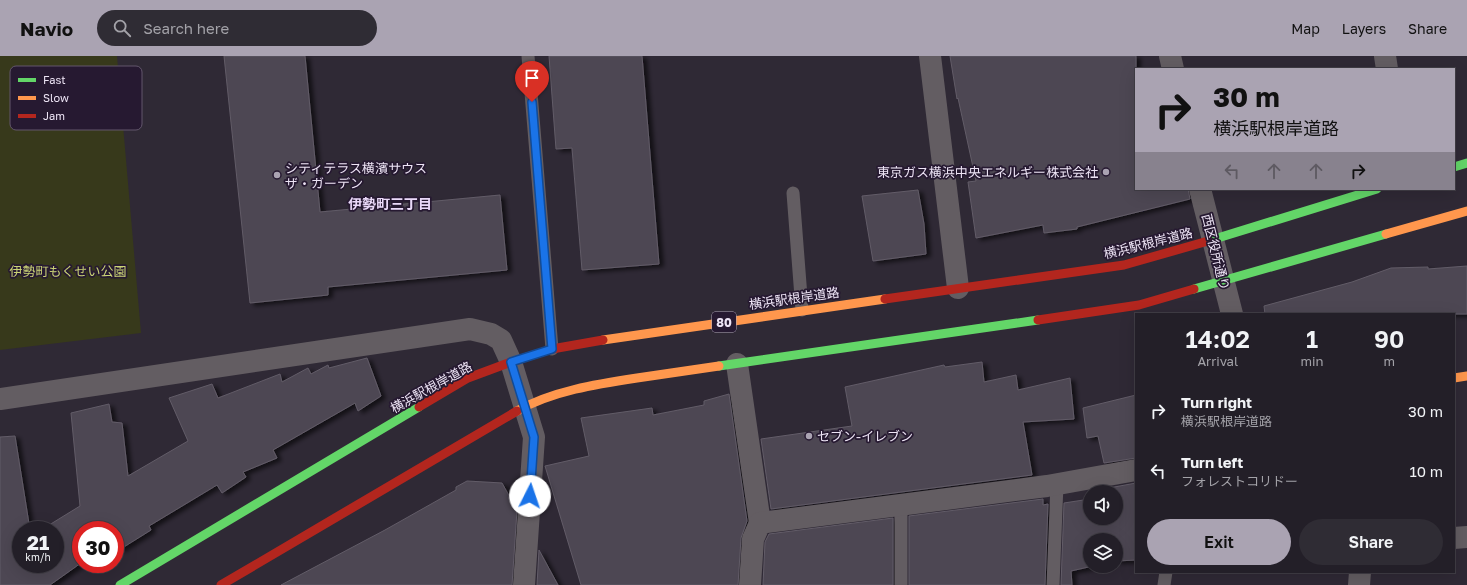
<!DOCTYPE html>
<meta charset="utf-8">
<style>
:root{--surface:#231f28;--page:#2f2c34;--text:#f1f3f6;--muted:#a3a2a8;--line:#403d45;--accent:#aaa3b2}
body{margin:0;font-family:"Golos Text","Noto Sans JP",sans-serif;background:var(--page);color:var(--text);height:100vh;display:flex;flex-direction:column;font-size:15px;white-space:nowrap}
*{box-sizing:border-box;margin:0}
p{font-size:13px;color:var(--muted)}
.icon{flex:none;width:22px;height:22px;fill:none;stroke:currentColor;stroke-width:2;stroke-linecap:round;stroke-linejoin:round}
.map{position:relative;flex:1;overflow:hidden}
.side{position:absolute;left:1135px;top:257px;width:320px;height:260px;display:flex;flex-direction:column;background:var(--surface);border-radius:0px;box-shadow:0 4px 16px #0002,0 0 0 1px var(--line)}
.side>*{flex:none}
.guide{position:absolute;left:1135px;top:12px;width:320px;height:122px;border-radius:0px;box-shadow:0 4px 16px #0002,0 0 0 1px var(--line);background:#aaa3b2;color:#111;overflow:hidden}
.fabs{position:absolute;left:1083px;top:429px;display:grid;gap:8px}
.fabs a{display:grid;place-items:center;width:40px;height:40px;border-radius:50%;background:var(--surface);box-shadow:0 4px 16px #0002,0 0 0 1px var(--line);font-size:20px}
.speed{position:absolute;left:12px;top:465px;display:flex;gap:8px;font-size:20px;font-weight:700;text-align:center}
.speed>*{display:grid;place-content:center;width:52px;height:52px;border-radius:50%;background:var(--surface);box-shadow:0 4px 16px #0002,0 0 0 1px var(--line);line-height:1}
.speed small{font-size:10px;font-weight:400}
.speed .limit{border:6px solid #d22;background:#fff;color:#111}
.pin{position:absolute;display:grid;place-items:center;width:34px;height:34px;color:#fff;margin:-41px -17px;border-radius:50% 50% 50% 0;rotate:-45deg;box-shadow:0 0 4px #0007}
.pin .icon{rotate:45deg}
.me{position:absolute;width:44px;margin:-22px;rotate:4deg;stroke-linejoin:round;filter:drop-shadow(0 0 3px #0008)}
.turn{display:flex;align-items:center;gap:14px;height:84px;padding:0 12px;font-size:18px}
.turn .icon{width:52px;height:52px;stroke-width:2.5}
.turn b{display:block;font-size:28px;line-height:34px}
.lanes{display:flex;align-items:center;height:38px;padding:0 12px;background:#0003;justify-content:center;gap:20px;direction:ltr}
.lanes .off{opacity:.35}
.eta{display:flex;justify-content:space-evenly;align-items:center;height:68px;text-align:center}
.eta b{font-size:24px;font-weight:600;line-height:28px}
.button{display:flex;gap:8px;margin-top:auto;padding:8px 12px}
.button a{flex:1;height:46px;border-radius:24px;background:var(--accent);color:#111;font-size:16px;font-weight:600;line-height:46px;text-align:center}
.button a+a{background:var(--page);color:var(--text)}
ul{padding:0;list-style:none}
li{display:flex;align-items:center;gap:12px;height:60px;padding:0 12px}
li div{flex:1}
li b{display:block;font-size:15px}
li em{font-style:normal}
header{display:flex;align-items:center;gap:24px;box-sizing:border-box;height:56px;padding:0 20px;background:var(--accent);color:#111}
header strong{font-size:19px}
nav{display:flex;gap:22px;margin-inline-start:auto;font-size:14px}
.search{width:280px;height:36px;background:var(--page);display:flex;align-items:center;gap:10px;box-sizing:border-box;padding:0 14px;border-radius:22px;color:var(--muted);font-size:15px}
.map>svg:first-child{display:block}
.green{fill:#37391b}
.building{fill:#4d4752;stroke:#625c68;filter:url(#shadow)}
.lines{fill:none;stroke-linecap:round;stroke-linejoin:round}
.lane{stroke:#635d62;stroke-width:13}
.street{stroke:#635d62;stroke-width:22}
.fast{stroke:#63d668;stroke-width:9}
.slow{stroke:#ff974d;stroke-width:9}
.jam{stroke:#b3261e;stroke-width:9}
.route-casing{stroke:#114b97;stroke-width:10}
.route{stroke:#1a73e8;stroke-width:7}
.poi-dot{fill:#aaa3b2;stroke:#261931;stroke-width:1.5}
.labels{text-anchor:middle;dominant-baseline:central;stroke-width:3.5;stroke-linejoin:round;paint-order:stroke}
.shield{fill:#261931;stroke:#b1a7ba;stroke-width:1}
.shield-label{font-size:12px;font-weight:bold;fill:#ede4f5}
.poi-label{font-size:13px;fill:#ede4f5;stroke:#261931;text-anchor:start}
.street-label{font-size:13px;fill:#ede4f5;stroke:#261931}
.park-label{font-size:13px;fill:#cbd476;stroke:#261931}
.neighbourhood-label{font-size:14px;font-weight:bold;fill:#ead9f9;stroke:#261931}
.key{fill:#261931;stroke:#62566c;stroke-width:1}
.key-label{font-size:11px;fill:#ede4f5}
</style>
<header>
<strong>Navio</strong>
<div class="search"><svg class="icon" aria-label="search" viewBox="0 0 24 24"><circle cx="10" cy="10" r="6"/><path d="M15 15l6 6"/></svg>Search here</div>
<nav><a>Map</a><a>Layers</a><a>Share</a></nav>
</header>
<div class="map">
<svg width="1467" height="529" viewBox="0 0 1467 529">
<defs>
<filter id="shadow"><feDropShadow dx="4.5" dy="2.5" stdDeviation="2" flood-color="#0009"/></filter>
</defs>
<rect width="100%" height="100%" fill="#2f2935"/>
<path class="green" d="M 0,0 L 117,0 L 141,277 L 0,294 Z"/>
<g class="building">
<path d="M 224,0 L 305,0 L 320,156 L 500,139 L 507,214 L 328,231 L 328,239 L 250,247 Z"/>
<path d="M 549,0 L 642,0 L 659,208 L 582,214 L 572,92 L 556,93 Z"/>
<path d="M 950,0 L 1136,0 L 1136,133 L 1188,133 L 1190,143 L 1077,171 L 1077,173 L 1044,177 L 1043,169 L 976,182 L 968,126 L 976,125 L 958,42 L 957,43 Z"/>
<path d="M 918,134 L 924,168 L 926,198 L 873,205 L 862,140 Z"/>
<path d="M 1467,210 L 1467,258 L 1265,258 L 1264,250 L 1352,226 L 1391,212 L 1428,211 L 1428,213 Z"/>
<path d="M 367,302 L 381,340 L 358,355 L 355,347 L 273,394 L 277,402 L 243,416 L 246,421 L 222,437 L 217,429 L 149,470 L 151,474 L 119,494 L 115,486 L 115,474 L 81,474 L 81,507 L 50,529 L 0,529 L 0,381 L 15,380 L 30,474 L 21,474 L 21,508 L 55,508 L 55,474 L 41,474 L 80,450 L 71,357 L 109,348 L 112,366 L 122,367 L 128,420 L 188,385 L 169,342 L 212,328 L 218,342 L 280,318 L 282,326 L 308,312 L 311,318 L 328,309 L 329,312 Z"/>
<path d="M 982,306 L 984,326 L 1016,319 L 1018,334 L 1070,322 L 1074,363 L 1023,366 L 1032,419 L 771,453 L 761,383 L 852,370 L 845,331 L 944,309 L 945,311 Z"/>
<path d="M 729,338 L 747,465 L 741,482 L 738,529 L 581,529 L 545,410 L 589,400 L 581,362 L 652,352 L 653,359 L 704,349 L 704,345 Z"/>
<path d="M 1136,339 L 1136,402 L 1104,407 L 1098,380 L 1087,382 L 1083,352 Z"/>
<path d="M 467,425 L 502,427 L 517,454 L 512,529 L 281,529 L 385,474 L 456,434 L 456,431 Z"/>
<path d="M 1136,427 L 1136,504 L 1116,505 L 1116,484 L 1090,484 L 1090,510 L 1093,510 L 1071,515 L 1072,529 L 1061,529 L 1064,447 L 1090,443 L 1090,462 L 1116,462 L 1116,436 L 1110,436 L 1109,432 Z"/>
<path d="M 1043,443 L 1043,449 L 1048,448 L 1045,529 L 909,529 L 909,460 Z"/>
<path d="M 893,462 L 893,529 L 763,529 L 765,486 L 769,478 Z"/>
<path d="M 539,494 L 558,529 L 537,529 Z"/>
</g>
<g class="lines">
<g class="lane">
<path d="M 528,0 L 552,293"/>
<path d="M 793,137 L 802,254"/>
<path d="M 901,449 L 901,529"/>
<path d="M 1053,529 L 1057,428"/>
<path d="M 1164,529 L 1166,516"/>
</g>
<g class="street">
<path d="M 930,0 L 958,232"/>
<path d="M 1170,0 L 1173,13"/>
<path d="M 1385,0 L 1387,13"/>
<path d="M 1200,133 L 1232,258"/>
<path d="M 737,308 L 760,467"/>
<path d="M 0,343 L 470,273 L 491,278 L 501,284 L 511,306 L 534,381 L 524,529"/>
<path d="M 1454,482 L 1467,481"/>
<path d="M 750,529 L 753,483 L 760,467 L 1047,430 L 1136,414"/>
<path d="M 1359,529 L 1360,516"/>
</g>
<g class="fast">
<path d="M 1454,111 L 1467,107"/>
<path d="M 1208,185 L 1377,133"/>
<path d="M 1194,233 L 1386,178"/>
<path d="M 719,310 L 1038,264"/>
<path d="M 120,529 L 419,351"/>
</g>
<g class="slow">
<path d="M 1386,178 L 1467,155"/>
<path d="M 603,284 L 885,243"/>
<path d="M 1454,322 L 1467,320"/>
<path d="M 517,355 C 552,335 597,328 637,322 C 664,318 692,314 719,310"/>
</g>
<g class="jam">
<path d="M 885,243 L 1124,209 L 1208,185"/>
<path d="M 1038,264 L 1139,249 L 1194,233"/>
<path d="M 419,351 L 468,322 L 511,306 L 552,293 L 603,284"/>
<path d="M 221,529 L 517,355"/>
</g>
</g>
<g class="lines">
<defs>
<path id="route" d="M 530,440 L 534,381 L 511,306 L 552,293 L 532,46"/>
</defs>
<use href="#route" class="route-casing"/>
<use href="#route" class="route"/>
</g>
<g class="poi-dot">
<circle cx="1106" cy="116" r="4"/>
<circle cx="277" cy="119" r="4"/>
<circle cx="809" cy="380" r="4"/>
</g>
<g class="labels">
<rect class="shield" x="712" y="256" width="24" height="20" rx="3"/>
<g class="shield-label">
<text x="724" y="266">80</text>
</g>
<g class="poi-label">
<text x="285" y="112">シティテラス横濱サウス<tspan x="285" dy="15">ザ・ガーデン</tspan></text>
<text x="1098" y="116" text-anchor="end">東京ガス横浜中央エネルギー株式会社</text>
<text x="817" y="380">セブン-イレブン</text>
</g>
<g class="street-label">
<text transform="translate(1148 187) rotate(-14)">横浜駅根岸道路</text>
<text transform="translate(1216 196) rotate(76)">西区役所通り</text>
<text transform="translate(794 242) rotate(-8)">横浜駅根岸道路</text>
<text transform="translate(431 331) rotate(-29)">横浜駅根岸道路</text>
</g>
<g class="park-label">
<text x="68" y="215">伊勢町もくせい公園</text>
</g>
<g class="neighbourhood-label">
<text x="390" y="147">伊勢町三丁目</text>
</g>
</g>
<rect x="10" y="10" width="132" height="64" rx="6" class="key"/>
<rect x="18" y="22" width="18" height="4" fill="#63d668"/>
<rect x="18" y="40" width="18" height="4" fill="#ff974d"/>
<rect x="18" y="58" width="18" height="4" fill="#b3261e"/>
<g class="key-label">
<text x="43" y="28">Fast</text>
<text x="43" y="46">Slow</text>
<text x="43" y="64">Jam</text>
</g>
</svg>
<div class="fabs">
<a><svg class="icon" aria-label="sound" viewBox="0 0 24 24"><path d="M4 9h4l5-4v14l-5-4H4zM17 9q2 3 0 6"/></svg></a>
<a><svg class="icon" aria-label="layers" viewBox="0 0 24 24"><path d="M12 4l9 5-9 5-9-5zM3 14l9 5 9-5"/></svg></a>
</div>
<div class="speed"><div>21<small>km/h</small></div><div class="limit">30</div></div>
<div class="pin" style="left:532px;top:46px;background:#d93025"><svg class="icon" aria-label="arrive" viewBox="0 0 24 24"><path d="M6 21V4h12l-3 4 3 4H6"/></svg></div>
<svg class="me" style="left:530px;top:440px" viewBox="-20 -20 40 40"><circle r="19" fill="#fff"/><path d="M0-13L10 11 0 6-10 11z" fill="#1a73e8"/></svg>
<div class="guide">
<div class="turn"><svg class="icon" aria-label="right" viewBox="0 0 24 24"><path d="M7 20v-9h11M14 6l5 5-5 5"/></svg><div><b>30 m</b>横浜駅根岸道路</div></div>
<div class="lanes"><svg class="icon off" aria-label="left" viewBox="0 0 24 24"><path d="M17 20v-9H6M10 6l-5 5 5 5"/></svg><svg class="icon off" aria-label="ahead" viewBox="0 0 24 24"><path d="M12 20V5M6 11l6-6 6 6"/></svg><svg class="icon off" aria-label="ahead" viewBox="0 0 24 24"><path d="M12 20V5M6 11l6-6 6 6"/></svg><svg class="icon" aria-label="right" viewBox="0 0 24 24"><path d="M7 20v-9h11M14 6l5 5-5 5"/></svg></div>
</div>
<section class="side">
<div class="eta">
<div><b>14:02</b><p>Arrival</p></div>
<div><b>1</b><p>min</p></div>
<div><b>90</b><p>m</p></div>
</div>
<ul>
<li><svg class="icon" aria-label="right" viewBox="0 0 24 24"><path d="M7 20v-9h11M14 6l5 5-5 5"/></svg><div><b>Turn right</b><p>横浜駅根岸道路</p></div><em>30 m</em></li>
<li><svg class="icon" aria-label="left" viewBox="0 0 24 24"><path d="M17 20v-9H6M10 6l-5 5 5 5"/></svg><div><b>Turn left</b><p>フォレストコリドー</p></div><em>10 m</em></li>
</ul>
<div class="button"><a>Exit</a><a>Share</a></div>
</section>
</div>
